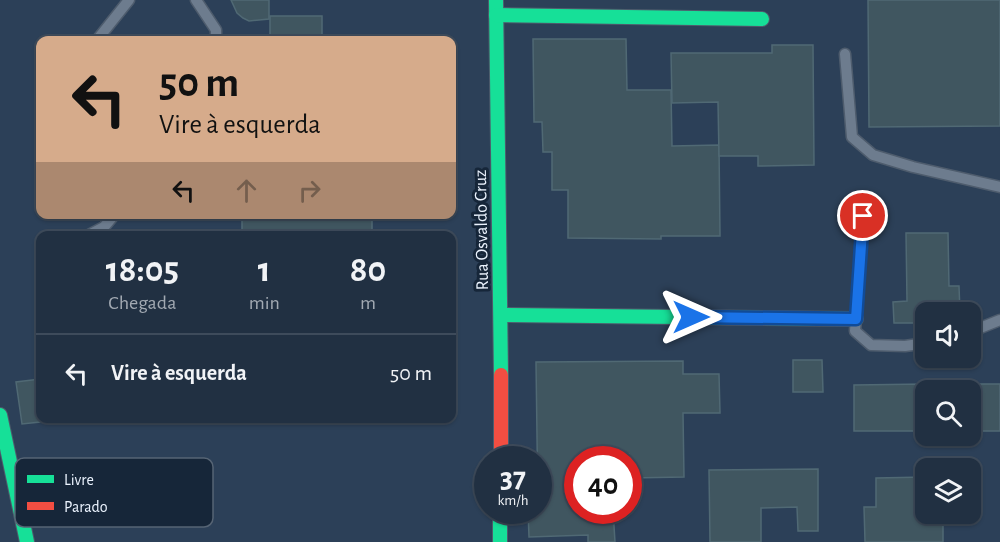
<!DOCTYPE html>
<html lang="pt">
<meta charset="utf-8">
<style>
:root{--surface:#213042;--page:#2d3c4d;--text:#f1f3f6;--muted:#a2a9b2;--line:#3e4b5b}
body{margin:0;font-family:"Alegreya Sans",sans-serif;background:var(--page);color:var(--text);height:100vh;display:flex;flex-direction:column;font-size:22px;white-space:nowrap}
*{box-sizing:border-box;margin:0}
p{font-size:20px;color:var(--muted)}
.icon{flex:none;width:33px;height:33px;fill:none;stroke:currentColor;stroke-width:2;stroke-linecap:round;stroke-linejoin:round}
.map{position:relative;flex:1;overflow:hidden}
.details{position:absolute;left:36px;top:231px;width:420px;height:192px;display:flex;flex-direction:column;background:var(--surface);border-radius:12px;box-shadow:0 2px 4px #0004,0 0 0 2px var(--line)}
.details>*{flex:none}
.hud{position:absolute;left:36px;top:36px;width:420px;height:183px;border-radius:12px;box-shadow:0 2px 4px #0004,0 0 0 2px var(--line);background:#d6ab8b;color:#111;overflow:hidden}
.tools{position:absolute;left:915px;top:302px;display:grid;gap:12px}
.tools a{display:grid;place-items:center;width:66px;height:66px;border-radius:12px;background:var(--surface);box-shadow:0 2px 4px #0004,0 0 0 2px var(--line);font-size:30px}
.speed{position:absolute;left:474px;top:446px;display:flex;gap:12px;font-size:30px;font-weight:700;text-align:center}
.speed>*{display:grid;place-content:center;width:78px;height:78px;border-radius:50%;background:var(--surface);box-shadow:0 2px 4px #0004,0 0 0 2px var(--line);line-height:1}
.speed small{font-size:15px;font-weight:400}
.speed .limit{border:9px solid #d22;background:#fff;color:#111}
.pin{position:absolute;display:grid;place-items:center;width:51px;height:51px;color:#fff;margin:-26px;border:3px solid #fff;border-radius:50%;box-shadow:0 2px 6px #0007}
.me{position:absolute;width:66px;margin:-33px;rotate:90deg;stroke-linejoin:round;filter:drop-shadow(0 0 4px #0008)}
.turn{display:flex;align-items:center;gap:21px;height:126px;padding:0 24px;font-size:27px}
.turn .icon{width:78px;height:78px;stroke-width:2.5}
.turn b{display:block;font-size:42px;line-height:51px}
.lanes{display:flex;align-items:center;height:57px;padding:0 24px;background:#0003;justify-content:center;gap:30px;direction:ltr}
.lanes .off{opacity:.35}
.eta{display:flex;justify-content:space-evenly;align-items:center;height:102px;text-align:center}
.eta b{font-size:36px;font-weight:700;line-height:42px}
ul{padding:0;list-style:none}
li{display:flex;align-items:center;gap:18px;height:78px;padding:0 24px;border-top:2px solid var(--line)}
li div{flex:1}
li b{display:block;font-size:22px}
li em{font-style:normal}
.map>svg:first-child{display:block}
.building{fill:#405660;stroke:#506974;stroke-width:1.5}
.lines{fill:none;stroke-linecap:round;stroke-linejoin:round}
.lane-casing{stroke:#4e5c6d;stroke-width:13}
.fast-casing{stroke:#4e5c6d;stroke-width:16}
.jam-casing{stroke:#4e5c6d;stroke-width:16}
.lane{stroke:#6d7c8e;stroke-width:10}
.fast{stroke:#16e098;stroke-width:14}
.jam{stroke:#f24e42;stroke-width:14}
.route-casing{stroke:#114b97;stroke-width:15}
.route{stroke:#1a73e8;stroke-width:10}
.labels{text-anchor:middle;dominant-baseline:central;stroke-width:6;stroke-linejoin:round;paint-order:stroke}
.street-label{font-size:18px;fill:#ebf3fe;stroke:#162639}
.key{fill:#162639;stroke:#566474;stroke-width:1.5}
.key-label{font-size:16px;fill:#ebf3fe}
</style>
<div class="map">
<svg width="1000" height="542" viewBox="0 0 1000 542">
<rect width="100%" height="100%" fill="#2c4058"/>
<g class="building">
<path d="M 231,0 L 269,0 L 269,19 L 249,21 L 243,18 L 237,13 Z"/>
<path d="M 868,0 L 1000,0 L 1000,126 L 869,127 Z"/>
<rect x="270" y="16" width="52" height="24"/>
<path d="M 533,39 L 626,39 L 627,90 L 671,90 L 672,146 L 719,145 L 720,236 L 661,236 L 661,239 L 568,238 L 568,190 L 552,190 L 552,152 L 543,152 L 542,122 L 534,122 Z"/>
<path d="M 772,45 L 813,45 L 814,165 L 758,166 L 758,156 L 719,156 L 718,102 L 672,103 L 671,53 L 772,53 Z"/>
<rect x="242" y="214" width="130" height="22"/>
<path d="M 906,233 L 948,233 L 949,286 L 959,286 L 960,312 L 926,312 L 926,323 L 894,323 L 893,302 L 907,301 Z"/>
<path d="M 793,360 L 822,360 L 823,392 L 793,392 Z"/>
<path d="M 683,361 L 683,374 L 719,374 L 720,413 L 683,413 L 684,477 L 629,478 L 629,454 L 578,455 L 578,510 L 613,510 L 615,542 L 588,542 L 588,535 L 529,537 L 528,510 L 538,510 L 536,362 Z"/>
<path d="M 40,379 L 40,422 L 22,424 L 16,382 Z"/>
<path d="M 926,384 L 926,431 L 854,431 L 854,385 Z"/>
<rect x="970" y="384" width="30" height="47"/>
<path d="M 818,469 L 818,531 L 798,531 L 797,507 L 761,508 L 761,542 L 710,542 L 709,470 Z"/>
<path d="M 926,477 L 926,513 L 943,513 L 943,542 L 865,542 L 864,507 L 876,507 L 876,478 Z"/>
</g>
<g class="lines">
<defs>
<g id="lane">
<path d="M 196,0 L 216,30 L 216,40"/>
<path d="M 97,40 L 129,0"/>
<path d="M 845,54 L 852,137 L 873,155 L 913,167 L 1000,187"/>
<path d="M 863,216 L 855,331 L 871,345 L 905,346 L 926,343"/>
<path d="M 87,236 L 104,227 L 115,214"/>
<path d="M 970,332 L 1000,320"/>
</g>
<g id="fast">
<path d="M 496,0 L 501,375"/>
<path d="M 496,15 L 762,19"/>
<path d="M 501,315 L 856,319"/>
<path d="M 0,415 L 27,542"/>
<path d="M 500,510 L 500,542"/>
</g>
<path id="jam" d="M 501,375 L 501,459"/>
</defs>
<use href="#lane" class="lane-casing"/>
<use href="#fast" class="fast-casing"/>
<use href="#jam" class="jam-casing"/>
<use href="#lane" class="lane"/>
<use href="#fast" class="fast"/>
<use href="#jam" class="jam"/>
</g>
<g class="lines">
<defs>
<path id="route" d="M 691,317 L 856,319 L 863,216"/>
</defs>
<use href="#route" class="route-casing"/>
<use href="#route" class="route"/>
</g>
<g class="labels">
<g class="street-label">
<text transform="translate(482 230) rotate(-91)">Rua Osvaldo Cruz</text>
</g>
</g>
<rect x="15" y="458" width="198" height="69" rx="9" class="key"/>
<rect x="27" y="475" width="27" height="8" fill="#16e098"/>
<rect x="27" y="502" width="27" height="8" fill="#f24e42"/>
<g class="key-label">
<text x="64" y="485">Livre</text>
<text x="64" y="512">Parado</text>
</g>
</svg>
<div class="tools">
<a><svg class="icon" aria-label="sound" viewBox="0 0 24 24"><path d="M4 9h4l5-4v14l-5-4H4zM17 9q2 3 0 6"/></svg></a>
<a><svg class="icon" aria-label="search" viewBox="0 0 24 24"><circle cx="10" cy="10" r="6"/><path d="M15 15l6 6"/></svg></a>
<a><svg class="icon" aria-label="layers" viewBox="0 0 24 24"><path d="M12 4l9 5-9 5-9-5zM3 14l9 5 9-5"/></svg></a>
</div>
<div class="speed"><div>37<small>km/h</small></div><div class="limit">40</div></div>
<div class="pin" style="left:863px;top:216px;background:#d93025"><svg class="icon" aria-label="arrive" viewBox="0 0 24 24"><path d="M6 21V4h12l-3 4 3 4H6"/></svg></div>
<svg class="me" style="left:691px;top:317px" viewBox="-20 -20 40 40"><path d="M0-17L14 15 0 8-14 15z" fill="#1a73e8" stroke="#fff" stroke-width="4"/></svg>
<div class="hud">
<div class="turn"><svg class="icon" aria-label="left" viewBox="0 0 24 24"><path d="M17 20v-9H6M10 6l-5 5 5 5"/></svg><div><b>50 m</b>Vire à esquerda</div></div>
<div class="lanes"><svg class="icon" aria-label="left" viewBox="0 0 24 24"><path d="M17 20v-9H6M10 6l-5 5 5 5"/></svg><svg class="icon off" aria-label="ahead" viewBox="0 0 24 24"><path d="M12 20V5M6 11l6-6 6 6"/></svg><svg class="icon off" aria-label="right" viewBox="0 0 24 24"><path d="M7 20v-9h11M14 6l5 5-5 5"/></svg></div>
</div>
<section class="details">
<div class="eta">
<div><b>18:05</b><p>Chegada</p></div>
<div><b>1</b><p>min</p></div>
<div><b>80</b><p>m</p></div>
</div>
<ul>
<li><svg class="icon" aria-label="left" viewBox="0 0 24 24"><path d="M17 20v-9H6M10 6l-5 5 5 5"/></svg><div><b>Vire à esquerda</b></div><em>50 m</em></li>
</ul>
</section>
</div>
